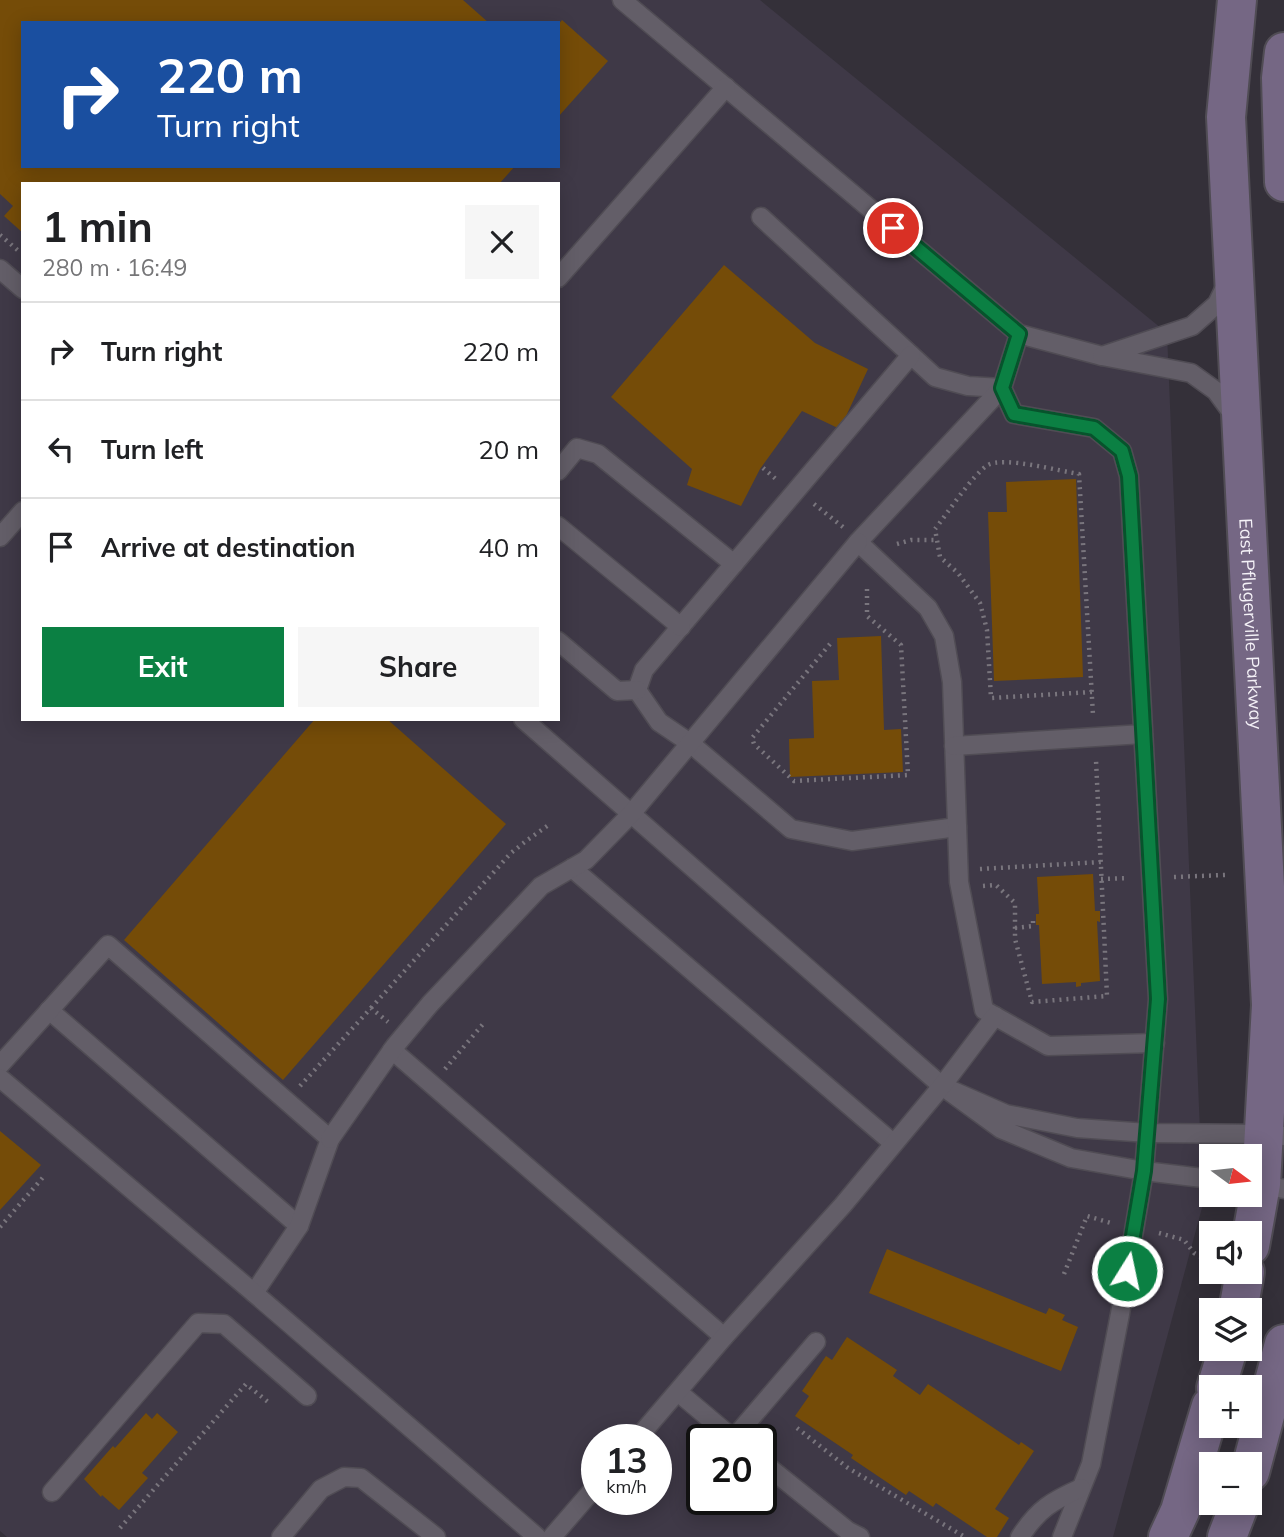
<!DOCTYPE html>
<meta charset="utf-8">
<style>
:root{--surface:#fff;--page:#f6f6f6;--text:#202124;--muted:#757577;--line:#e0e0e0;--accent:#0b8043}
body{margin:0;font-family:Mulish,sans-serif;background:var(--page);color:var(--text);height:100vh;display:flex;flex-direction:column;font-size:26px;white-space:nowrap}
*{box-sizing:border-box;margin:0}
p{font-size:23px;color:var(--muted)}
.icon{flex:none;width:38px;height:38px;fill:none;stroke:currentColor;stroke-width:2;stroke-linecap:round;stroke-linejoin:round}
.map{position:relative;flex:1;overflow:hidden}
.details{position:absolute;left:21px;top:182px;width:539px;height:539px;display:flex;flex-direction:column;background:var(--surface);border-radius:0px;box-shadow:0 4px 18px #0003}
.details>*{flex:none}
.banner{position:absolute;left:21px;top:21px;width:539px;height:147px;border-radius:0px;box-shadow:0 4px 18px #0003;background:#1a4fa0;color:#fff;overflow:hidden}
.needle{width:46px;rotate:105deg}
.tools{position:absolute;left:1199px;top:1144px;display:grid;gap:14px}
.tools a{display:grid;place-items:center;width:63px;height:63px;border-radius:0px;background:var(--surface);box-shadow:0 4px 18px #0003;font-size:35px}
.speed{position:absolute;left:581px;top:1424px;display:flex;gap:14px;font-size:35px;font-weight:700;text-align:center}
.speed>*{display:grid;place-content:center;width:91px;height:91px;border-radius:50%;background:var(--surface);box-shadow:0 4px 18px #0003;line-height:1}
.speed small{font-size:18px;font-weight:400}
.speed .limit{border:4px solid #111;border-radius:10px;background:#fff;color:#111}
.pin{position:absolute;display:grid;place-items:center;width:60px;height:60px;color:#fff;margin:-30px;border:4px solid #fff;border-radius:50%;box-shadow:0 2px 7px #0007}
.me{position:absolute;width:77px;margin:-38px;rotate:10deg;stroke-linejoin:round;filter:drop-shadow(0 0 5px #0008)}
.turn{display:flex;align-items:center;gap:24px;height:147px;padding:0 21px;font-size:32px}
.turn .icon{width:91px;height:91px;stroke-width:2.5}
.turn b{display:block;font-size:49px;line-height:60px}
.round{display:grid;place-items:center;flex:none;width:74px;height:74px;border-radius:0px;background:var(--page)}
.summary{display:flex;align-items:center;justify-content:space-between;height:119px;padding:0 21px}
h1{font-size:42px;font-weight:700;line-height:52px}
.primary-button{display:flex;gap:14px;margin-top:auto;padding:14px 21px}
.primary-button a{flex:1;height:80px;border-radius:0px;background:var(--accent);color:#fff;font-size:28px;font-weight:700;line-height:80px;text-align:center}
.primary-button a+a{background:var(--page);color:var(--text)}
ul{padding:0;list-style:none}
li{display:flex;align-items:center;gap:21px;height:98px;padding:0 21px;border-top:2px solid var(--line)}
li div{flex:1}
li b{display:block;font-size:26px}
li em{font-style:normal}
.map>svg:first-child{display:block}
.built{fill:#3f3947;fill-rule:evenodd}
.building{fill:#754c08}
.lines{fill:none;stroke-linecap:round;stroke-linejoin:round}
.lane-casing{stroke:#504c54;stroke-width:21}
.secondary-casing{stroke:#504c54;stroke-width:42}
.path{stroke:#79757d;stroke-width:4.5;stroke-dasharray:2 5;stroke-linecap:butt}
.lane{stroke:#635e68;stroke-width:18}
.secondary{stroke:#756784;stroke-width:38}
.route-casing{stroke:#07532c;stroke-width:18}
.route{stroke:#0b8043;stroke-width:12}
.labels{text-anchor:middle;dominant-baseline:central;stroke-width:7;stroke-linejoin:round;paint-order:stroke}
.street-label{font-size:18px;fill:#f4f1f7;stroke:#343039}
</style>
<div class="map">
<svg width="1284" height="1537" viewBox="0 0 1284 1537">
<rect width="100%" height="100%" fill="#343039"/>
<path class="built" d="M 0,0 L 760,0 L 1167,333 L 1203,1204 L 1113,1537 L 7,1537 L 0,1531 ZM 23,23 L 558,23 L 558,166 L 23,166 ZM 23,184 L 558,184 L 558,719 L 23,719 ZM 597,1440 L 656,1440 L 656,1500 L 597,1500 ZM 702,1440 L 761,1440 L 761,1500 L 702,1500 Z"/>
<g class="building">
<path d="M 0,0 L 463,0 L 489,23 L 23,23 L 23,166 L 515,166 L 499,184 L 23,184 L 23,233 L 4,216 L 13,206 L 0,194 Z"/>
<path d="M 562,20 L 608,61 L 558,117 L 558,25 Z"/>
<path d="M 724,265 L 815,343 L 868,369 L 840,429 L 802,411 L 760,469 L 741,506 L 687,485 L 692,469 L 611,397 Z"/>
<path d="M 1076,479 L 1083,677 L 994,681 L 988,512 L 1007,512 L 1006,482 Z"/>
<path d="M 881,636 L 884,730 L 901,729 L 903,772 L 790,777 L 789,739 L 814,738 L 812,681 L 839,680 L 837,638 Z"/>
<path d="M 315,719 L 387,719 L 506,824 L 283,1080 L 124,940 Z"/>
<path d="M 1093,874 L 1095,911 L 1100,911 L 1100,922 L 1097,921 L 1100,981 L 1081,983 L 1081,986 L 1076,987 L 1076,982 L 1042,984 L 1039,925 L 1036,925 L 1036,914 L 1039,914 L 1037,877 Z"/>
<path d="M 0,1131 L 41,1165 L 0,1210 Z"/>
<path d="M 887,1249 L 1046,1314 L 1049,1308 L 1065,1315 L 1062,1320 L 1078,1327 L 1061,1371 L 869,1293 Z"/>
<path d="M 847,1337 L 897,1370 L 893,1376 L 920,1395 L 928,1384 L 1019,1445 L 1021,1442 L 1034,1451 L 995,1509 L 1009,1518 L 997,1537 L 987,1537 L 936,1503 L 933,1507 L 909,1491 L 906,1495 L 851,1458 L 853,1455 L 795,1416 L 809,1396 L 802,1391 L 826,1356 L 832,1360 Z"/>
<path d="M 146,1413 L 152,1419 L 157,1413 L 178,1432 L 142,1473 L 148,1478 L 119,1510 L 102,1495 L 101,1497 L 84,1479 L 113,1446 L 115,1448 Z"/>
</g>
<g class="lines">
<defs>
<g id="lane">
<path d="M 622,0 L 1019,334 L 1102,356"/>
<path d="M 761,217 L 935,377 L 968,386 L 1002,388"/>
<path d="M 0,269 L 23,289"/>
<path d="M 558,278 L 726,87"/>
<path d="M 1227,283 L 1217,304 L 1192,326 L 1102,356 L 1191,373 L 1216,391 L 1235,417"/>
<path d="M 1019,334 L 1002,388 L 1014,414 L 1094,428 L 1122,451 L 1129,476 L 1158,999 L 1144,1171 L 1120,1314 L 1091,1464 L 1062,1537"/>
<path d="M 911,355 L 644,670 L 637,690 L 659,722 L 690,743 L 791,829 L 852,841 L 957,827"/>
<path d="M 1002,388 L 858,542 L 928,608 L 944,636 L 952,682 L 959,882 L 984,1010 L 1048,1046 L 1155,1043"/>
<path d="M 558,471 L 577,448 L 598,454 L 734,564"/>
<path d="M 558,526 L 681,627"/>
<path d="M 0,537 L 23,511"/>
<path d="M 558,641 L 617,691 L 637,690"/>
<path d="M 523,719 L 942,1086"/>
<path d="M 954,746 L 1143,734"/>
<path d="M 572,868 L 893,1143"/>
<path d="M 49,1010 L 299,1226"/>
<path d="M 392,1050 L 724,1337"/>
<path d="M 0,1065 L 108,945 L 330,1139 L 299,1226 L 254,1293"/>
<path d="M 0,1078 L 254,1293 L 537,1537"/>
<path d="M 330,1139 L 395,1046 L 430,1004 L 541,886 L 586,860 L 631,814 L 858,542"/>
<path d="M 1211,1179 L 1144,1171 L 1071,1158 L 1001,1129 L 942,1086 L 1006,1114 L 1077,1128 L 1148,1133 L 1264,1134 L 1284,1136"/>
<path d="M 1256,1184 L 1284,1189"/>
<path d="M 678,1392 L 735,1440"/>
<path d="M 733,1439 L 816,1342"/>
<path d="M 636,1440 L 724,1337 L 843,1205 L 942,1086 L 995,1016"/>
<path d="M 761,1461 L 848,1531 L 860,1537"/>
<path d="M 52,1492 L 198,1323 L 224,1324 L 307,1396"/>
<path d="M 281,1537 L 321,1489 L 344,1477 L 361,1478 L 436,1537"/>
<path d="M 552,1537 L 597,1485"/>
<path d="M 1020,1537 C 1038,1509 1052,1501 1081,1488"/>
</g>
<g id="secondary">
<path id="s1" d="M 1237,0 L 1226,117 L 1271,1005 L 1261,1184 L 1250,1246"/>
<path d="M 1284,52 L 1281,78 L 1284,182"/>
<path d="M 1238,1311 L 1245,1272"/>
<path d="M 1216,1388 L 1228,1349"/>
<path d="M 1250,1472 L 1284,1344"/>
<path d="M 1168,1537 L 1180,1511 L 1211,1406"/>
<path d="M 1227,1537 L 1240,1503"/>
</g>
</defs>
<use href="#lane" class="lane-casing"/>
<use href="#secondary" class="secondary-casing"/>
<g class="path">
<path d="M 0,235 L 21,253"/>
<path d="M 763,468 L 777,480"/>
<path d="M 814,504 L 843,527"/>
<path d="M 897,544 L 911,540 L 937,540"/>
<path d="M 830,644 L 752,738 L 754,744 L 794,781 L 908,775 L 901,645 L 867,616 L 867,584"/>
<path d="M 1092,692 L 991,698 L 987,630 L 980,603 L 958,573 L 940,557 L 935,529 C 947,514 973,474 988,465 C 1003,456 1060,471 1079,474 L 1093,715"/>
<path d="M 980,869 L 1101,862"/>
<path d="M 1174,877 L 1225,875"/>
<path d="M 1101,879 L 1128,878"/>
<path d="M 983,886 L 996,885 L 1015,903 L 1015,939 L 1032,1002 L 1107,996 L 1096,760"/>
<path d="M 1015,928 L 1033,926 L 1033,920 L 1036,919"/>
<path d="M 371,1008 L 511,853 L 526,841 L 550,824"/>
<path d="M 445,1069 L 483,1024"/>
<path d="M 300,1086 L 371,1008 L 388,1022"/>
<path d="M 0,1227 L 45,1175"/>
<path d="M 1159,1233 L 1184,1240 L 1194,1253 L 1201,1257"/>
<path d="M 1064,1274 L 1087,1216 L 1111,1223"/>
<path d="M 797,1428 L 848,1468 L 965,1537"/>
<path d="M 120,1528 L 246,1384 L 268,1402"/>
</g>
<use href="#lane" class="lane"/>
<use href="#secondary" class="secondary"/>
</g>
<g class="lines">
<defs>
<path id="route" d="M 893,228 L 1019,334 L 1002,388 L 1014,414 L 1094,428 L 1122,451 L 1129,476 L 1158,999 L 1144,1171 L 1127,1271"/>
</defs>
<use href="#route" class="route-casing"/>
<use href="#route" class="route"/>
</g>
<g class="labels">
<g class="street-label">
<text stroke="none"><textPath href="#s1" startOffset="625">East Pflugerville Parkway</textPath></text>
</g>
</g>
</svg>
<div class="tools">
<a><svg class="needle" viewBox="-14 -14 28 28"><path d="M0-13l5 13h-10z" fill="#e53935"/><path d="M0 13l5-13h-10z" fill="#757577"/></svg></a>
<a><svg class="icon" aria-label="sound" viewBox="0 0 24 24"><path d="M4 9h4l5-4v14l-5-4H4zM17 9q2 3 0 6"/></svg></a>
<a><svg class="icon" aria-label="layers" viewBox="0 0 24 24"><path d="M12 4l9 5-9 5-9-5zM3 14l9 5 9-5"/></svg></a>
<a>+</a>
<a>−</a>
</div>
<div class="speed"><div>13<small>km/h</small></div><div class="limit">20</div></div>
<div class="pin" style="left:893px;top:228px;background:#d93025"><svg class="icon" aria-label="arrive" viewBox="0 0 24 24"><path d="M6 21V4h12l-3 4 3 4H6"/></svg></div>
<svg class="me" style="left:1127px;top:1271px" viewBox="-20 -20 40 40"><circle r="17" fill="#0b8043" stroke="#fff" stroke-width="3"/><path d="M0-11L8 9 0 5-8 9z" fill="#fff"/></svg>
<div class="banner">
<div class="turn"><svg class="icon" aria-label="right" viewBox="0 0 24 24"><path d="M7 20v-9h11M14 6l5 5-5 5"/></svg><div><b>220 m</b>Turn right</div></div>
</div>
<section class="details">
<div class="summary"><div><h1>1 min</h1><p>280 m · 16:49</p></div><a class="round"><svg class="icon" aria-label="close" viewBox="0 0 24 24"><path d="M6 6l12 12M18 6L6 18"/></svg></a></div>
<ul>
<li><svg class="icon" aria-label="right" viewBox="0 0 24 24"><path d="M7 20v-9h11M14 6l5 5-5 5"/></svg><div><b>Turn right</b></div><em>220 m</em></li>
<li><svg class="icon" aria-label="left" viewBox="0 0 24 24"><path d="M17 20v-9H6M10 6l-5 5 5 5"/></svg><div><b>Turn left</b></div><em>20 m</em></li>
<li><svg class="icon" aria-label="arrive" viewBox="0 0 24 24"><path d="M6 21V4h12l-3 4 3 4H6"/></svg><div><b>Arrive at destination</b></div><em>40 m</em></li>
</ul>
<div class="primary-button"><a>Exit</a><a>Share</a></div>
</section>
</div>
